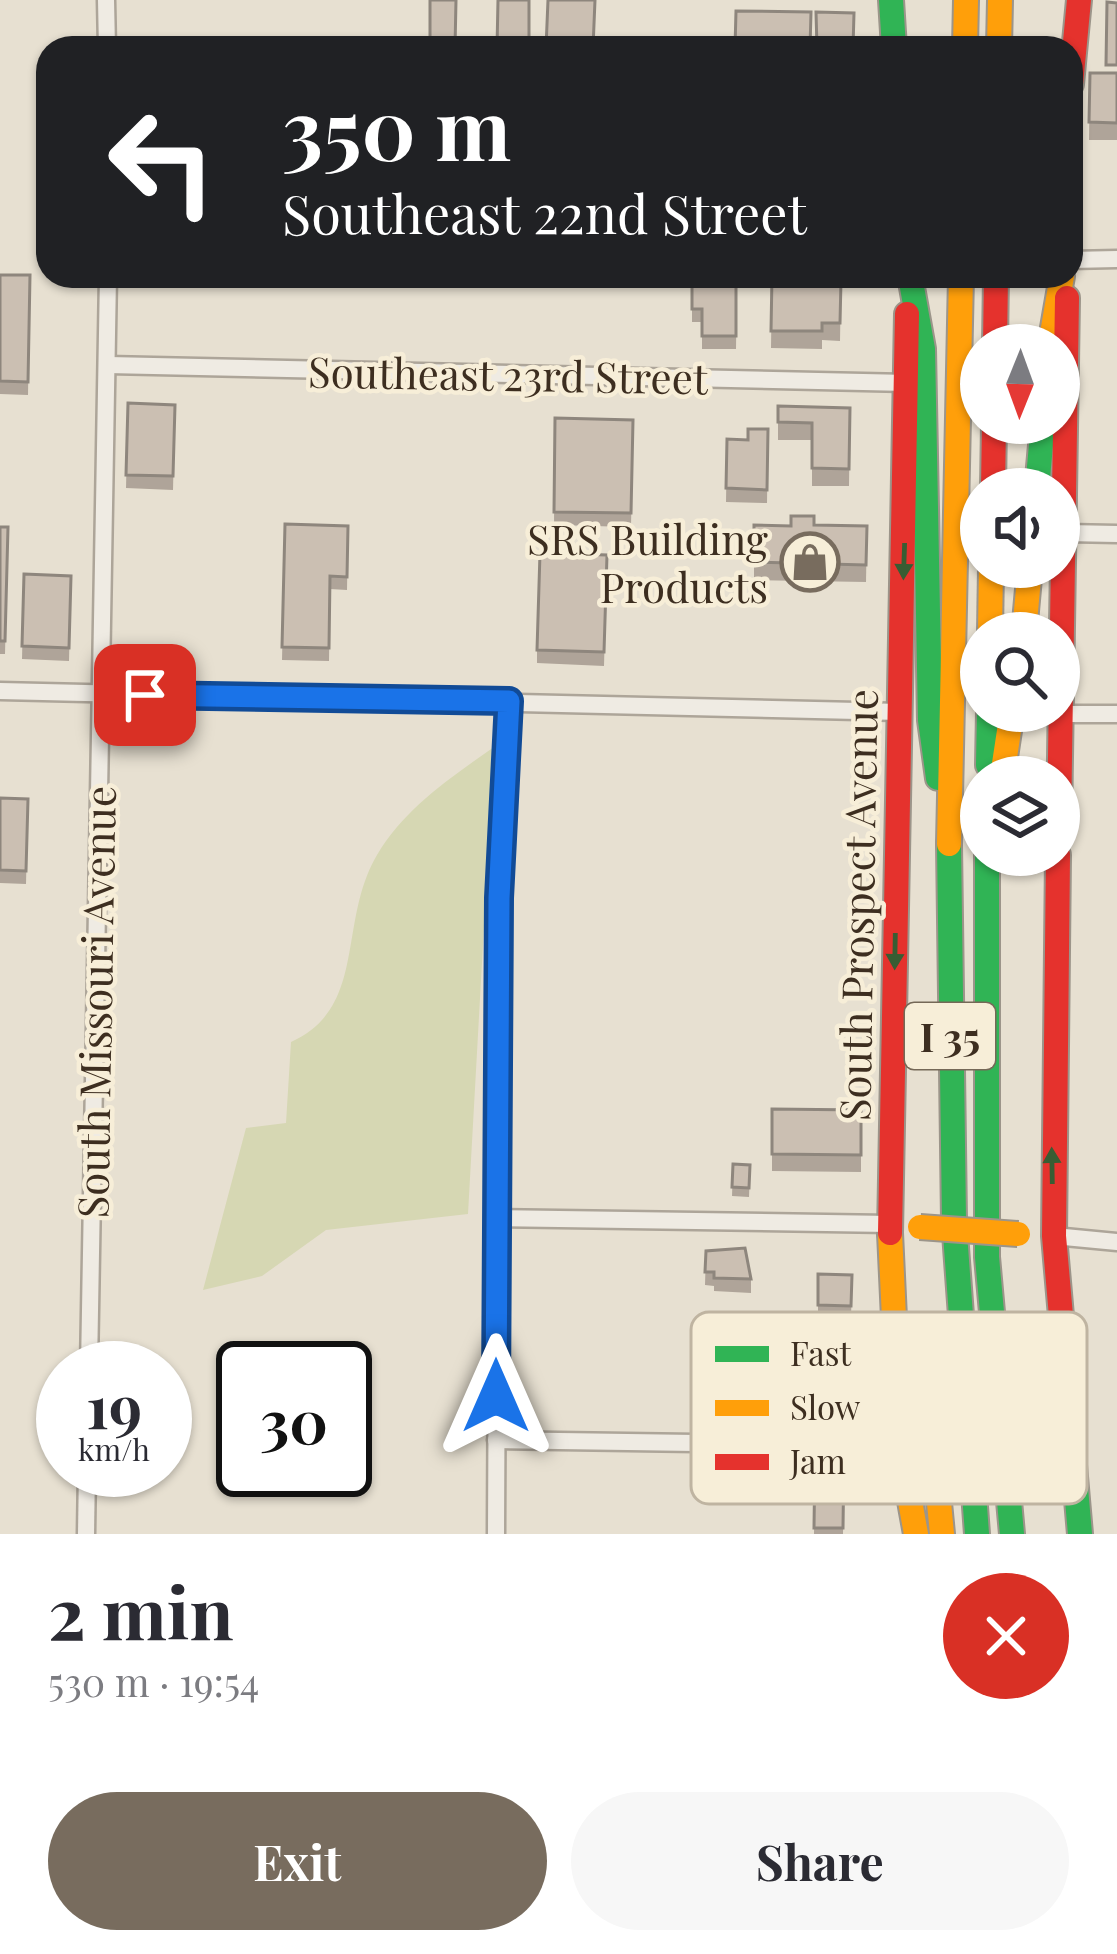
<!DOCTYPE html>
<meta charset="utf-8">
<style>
:root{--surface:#fff;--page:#f7f7f7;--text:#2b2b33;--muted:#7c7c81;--accent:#786c5e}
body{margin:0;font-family:"Playfair Display",serif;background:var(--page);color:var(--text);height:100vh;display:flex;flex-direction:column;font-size:45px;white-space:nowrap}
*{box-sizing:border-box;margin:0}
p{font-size:39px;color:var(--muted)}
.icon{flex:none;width:66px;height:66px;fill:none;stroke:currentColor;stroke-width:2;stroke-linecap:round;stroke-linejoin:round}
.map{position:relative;height:1534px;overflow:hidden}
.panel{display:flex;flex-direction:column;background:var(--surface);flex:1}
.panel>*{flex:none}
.hud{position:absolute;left:36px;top:36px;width:1047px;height:252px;border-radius:36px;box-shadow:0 3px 9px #0004;background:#202124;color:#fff;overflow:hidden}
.needle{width:78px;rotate:181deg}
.controls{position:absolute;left:960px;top:324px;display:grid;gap:24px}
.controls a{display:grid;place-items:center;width:120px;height:120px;border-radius:50%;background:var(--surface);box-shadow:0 3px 9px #0004;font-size:60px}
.speed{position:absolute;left:36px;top:1341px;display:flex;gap:24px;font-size:60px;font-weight:700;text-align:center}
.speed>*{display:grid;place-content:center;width:156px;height:156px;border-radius:50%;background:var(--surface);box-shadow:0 3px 9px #0004;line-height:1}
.speed small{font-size:30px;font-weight:400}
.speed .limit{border:6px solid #111;border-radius:18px;background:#fff;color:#111}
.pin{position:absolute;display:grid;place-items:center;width:102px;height:102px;color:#fff;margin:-51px;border-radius:24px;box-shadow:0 6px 18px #0006}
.me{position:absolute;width:132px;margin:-66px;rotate:0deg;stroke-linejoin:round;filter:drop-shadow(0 0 9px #0008)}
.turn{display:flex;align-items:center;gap:42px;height:252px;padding:0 48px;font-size:54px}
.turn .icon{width:156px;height:156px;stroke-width:2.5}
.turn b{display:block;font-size:84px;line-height:102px}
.round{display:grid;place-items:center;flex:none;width:126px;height:126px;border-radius:63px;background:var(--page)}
.head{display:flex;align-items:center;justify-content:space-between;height:204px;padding:0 48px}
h1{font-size:72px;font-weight:700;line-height:90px}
.button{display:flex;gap:24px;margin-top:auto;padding:24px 48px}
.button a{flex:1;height:138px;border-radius:72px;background:var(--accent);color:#fff;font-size:48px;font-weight:700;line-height:138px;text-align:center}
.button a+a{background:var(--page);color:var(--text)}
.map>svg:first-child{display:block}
.green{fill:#d6d7b3}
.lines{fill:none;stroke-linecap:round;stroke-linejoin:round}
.street-casing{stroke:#ada599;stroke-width:21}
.fast-casing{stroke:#9c958a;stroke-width:28}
.slow-casing{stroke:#9c958a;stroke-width:28}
.jam-casing{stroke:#9c958a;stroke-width:28}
.street{stroke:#efebe3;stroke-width:16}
.fast{stroke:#30b455;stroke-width:24}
.slow{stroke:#ff9f0a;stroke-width:24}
.jam{stroke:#e5322d;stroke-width:24}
.slow-bridge-casing{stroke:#9c958a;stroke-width:28;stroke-linecap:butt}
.slow-bridge{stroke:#ff9f0a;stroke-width:24}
.wall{fill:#afa499}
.building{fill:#cbbfb2;stroke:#8e867d;stroke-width:3}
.oneway{fill:#385d33}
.route-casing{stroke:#114b97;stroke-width:30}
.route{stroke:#1a73e8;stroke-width:21}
.labels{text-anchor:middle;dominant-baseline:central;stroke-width:9;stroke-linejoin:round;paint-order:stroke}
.shield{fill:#f7eed8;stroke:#756857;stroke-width:3}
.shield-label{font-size:39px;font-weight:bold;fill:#3d2e20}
.street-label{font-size:42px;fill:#3d2e20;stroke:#f7eed8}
.poi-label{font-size:42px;fill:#3d2e20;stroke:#f7eed8;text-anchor:end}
.key{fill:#f7eed8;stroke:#bfb4a1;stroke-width:3}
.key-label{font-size:33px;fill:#3d2e20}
</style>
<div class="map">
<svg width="1117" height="1534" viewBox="0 0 1117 1534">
<rect width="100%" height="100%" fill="#e7e0d1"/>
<path class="green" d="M 494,747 L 468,1214 L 326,1230 L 262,1276 L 203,1290 L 246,1128 L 286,1123 L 291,1042 C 368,1007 337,923 377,855 C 405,808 450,778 494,747 Z"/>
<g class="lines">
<defs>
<g id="street">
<path d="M 106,0 L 107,48"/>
<path d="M 1071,260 L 1117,259"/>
<path d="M 108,365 L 908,383"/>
<path d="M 1066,533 L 1117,534"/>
<path d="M 0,691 L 900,712"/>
<path d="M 1063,714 L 1117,714"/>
<path d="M 497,1218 L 890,1224"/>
<path d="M 1054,1236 L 1117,1242"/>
<path d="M 89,1368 L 108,276"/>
<path d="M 496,1440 L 900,1446"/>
<path d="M 86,1534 L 87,1470"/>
<path d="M 496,1534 L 499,898 L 509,701"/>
</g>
<g id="fast">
<path d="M 891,0 L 894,48"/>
<path d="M 910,276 L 923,349 L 930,720 L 938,778"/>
<path d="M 1037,489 L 1043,423"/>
<path d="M 988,765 L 989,711"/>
<path d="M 949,844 L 954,1220 L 977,1534"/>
<path d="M 987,855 L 987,1257 L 1012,1534"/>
<path d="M 1063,1339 L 1080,1534"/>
</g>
<g id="slow">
<path d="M 965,48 L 966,0"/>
<path d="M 999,48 L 1000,0"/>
<path d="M 1050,345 L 1062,276"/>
<path d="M 990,633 L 991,567"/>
<path d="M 1024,633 L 1030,567"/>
<path d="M 1002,777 L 1012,711"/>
<path d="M 949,844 L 961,276"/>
<path d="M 890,1233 L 900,1446 L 916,1534"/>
<path d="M 942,1534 L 935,1461 L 945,1354"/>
</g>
<g id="jam">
<path d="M 1071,84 L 1079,0"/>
<path d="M 995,345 L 996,276"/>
<path d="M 993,489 L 994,423"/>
<path d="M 1059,823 L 1067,298"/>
<path d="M 1058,855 L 1054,1236 L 1063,1339"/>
<path d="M 890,1233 L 907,314"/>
</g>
</defs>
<use href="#street" class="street-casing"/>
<use href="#fast" class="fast-casing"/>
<use href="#slow" class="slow-casing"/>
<use href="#jam" class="jam-casing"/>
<use href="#street" class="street"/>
<use href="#fast" class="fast"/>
<use href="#slow" class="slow"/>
<use href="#jam" class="jam"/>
<defs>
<path id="slow-bridge" d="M 920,1227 L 1018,1234"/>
</defs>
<use href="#slow-bridge" class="slow-bridge-casing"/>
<use href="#slow-bridge" class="slow-bridge"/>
</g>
<g class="wall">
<path d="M 1090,73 L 1117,73 L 1117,140 L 1089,140 Z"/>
<path d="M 0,275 L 30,275 L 28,395 L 0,394 Z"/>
<path d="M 692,276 L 737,276 L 736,349 L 702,349 L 702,322 L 692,322 Z"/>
<path d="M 772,276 L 841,280 L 840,341 L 822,340 L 822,349 L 771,348 Z"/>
<path d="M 128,403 L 175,405 L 173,490 L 126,488 Z"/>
<path d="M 778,406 L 850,408 L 849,486 L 812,486 L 812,440 L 778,440 Z"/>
<path d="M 555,418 L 633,420 L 631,527 L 554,525 Z"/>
<path d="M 768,429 L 767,503 L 726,502 L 727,439 L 748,440 Z"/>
<path d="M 285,524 L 348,526 L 347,590 L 330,589 L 329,661 L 282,660 Z"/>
<path d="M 754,525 L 867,526 L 866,582 L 754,580 Z"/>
<path d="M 0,527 L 8,527 L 5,654 L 0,654 Z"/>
<path d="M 607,555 L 604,666 L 537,663 L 537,650 Z"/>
<path d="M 24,574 L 71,576 L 69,661 L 22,659 Z"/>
<path d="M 0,798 L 28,799 L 26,884 L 0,883 Z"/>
<path d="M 772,1109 L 861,1110 L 861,1172 L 772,1171 Z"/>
<path d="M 733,1164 L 750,1165 L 749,1197 L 732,1196 Z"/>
<path d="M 706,1251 L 751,1279 L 751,1293 L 714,1291 L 714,1286 L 705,1285 Z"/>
<path d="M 818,1274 L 852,1275 L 851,1319 L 818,1318 Z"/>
<path d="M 830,1331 L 852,1341 L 845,1384 L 829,1383 Z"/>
<path d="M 815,1454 L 844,1454 L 843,1534 L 814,1534 Z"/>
</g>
<g class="building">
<path d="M 430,0 L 456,0 L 455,48 L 430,48 Z"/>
<path d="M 498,0 L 529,0 L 529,48 L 497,48 Z"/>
<path d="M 548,0 L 595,0 L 593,48 L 546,48 Z"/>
<path d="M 1107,2 L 1117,3 L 1117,65 L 1106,65 Z"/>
<path d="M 736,11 L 811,12 L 810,48 L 735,48 Z"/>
<path d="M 816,12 L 854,13 L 853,48 L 817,48 Z"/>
<path d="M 1090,73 L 1117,73 L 1117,123 L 1089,122 Z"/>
<path d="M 0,275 L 30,275 L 28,382 L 0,381 Z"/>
<path d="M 692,276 L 736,276 L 736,336 L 702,336 L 702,309 L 692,309 Z"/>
<path d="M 772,276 L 824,276 L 823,280 L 841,280 L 840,323 L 822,323 L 822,331 L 771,331 Z"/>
<path d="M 128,403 L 175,405 L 173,476 L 126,475 Z"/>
<path d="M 778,406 L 850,408 L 849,469 L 812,468 L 812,423 L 778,422 Z"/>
<path d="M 555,418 L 633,420 L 631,513 L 554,512 Z"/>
<path d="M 748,429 L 768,429 L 767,490 L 726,488 L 727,439 L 748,440 Z"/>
<path d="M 791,516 L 814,516 L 814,525 L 867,526 L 866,565 L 754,562 L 754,525 L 791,526 Z"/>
<path d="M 285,524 L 348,526 L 347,577 L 330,576 L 329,648 L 282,647 Z"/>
<path d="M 0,527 L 8,527 L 5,641 L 0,641 Z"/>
<path d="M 540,553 L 607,555 L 604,652 L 537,650 Z"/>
<path d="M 24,574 L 71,576 L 69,648 L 22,646 Z"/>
<path d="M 0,798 L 28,799 L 26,871 L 0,870 Z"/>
<path d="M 772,1109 L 861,1110 L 861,1155 L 772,1154 Z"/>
<path d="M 733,1164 L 750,1165 L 749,1188 L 732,1187 Z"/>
<path d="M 745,1248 L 751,1279 L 714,1278 L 714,1272 L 705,1272 L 706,1251 Z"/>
<path d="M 818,1274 L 852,1275 L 851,1306 L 818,1305 Z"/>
<path d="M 815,1454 L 844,1454 L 843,1528 L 814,1528 Z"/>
</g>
<defs><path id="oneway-solid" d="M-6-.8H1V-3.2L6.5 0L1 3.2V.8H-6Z" transform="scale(3)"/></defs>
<g class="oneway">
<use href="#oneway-solid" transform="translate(904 561) rotate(92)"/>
<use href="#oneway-solid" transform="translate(895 951) rotate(91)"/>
<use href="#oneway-solid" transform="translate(1052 1166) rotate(-91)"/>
</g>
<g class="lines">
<defs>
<path id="route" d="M 145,695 L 509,701 L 499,898 L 496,1396"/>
</defs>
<use href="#route" class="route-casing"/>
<use href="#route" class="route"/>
</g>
<defs>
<symbol id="shop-ring" viewBox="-11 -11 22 22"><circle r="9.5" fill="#f7eed8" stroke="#786c5e" stroke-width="1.5"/><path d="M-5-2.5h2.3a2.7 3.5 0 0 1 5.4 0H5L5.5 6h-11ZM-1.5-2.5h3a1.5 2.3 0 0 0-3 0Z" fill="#786c5e"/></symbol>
</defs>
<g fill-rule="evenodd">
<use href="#shop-ring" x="777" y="529" width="66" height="66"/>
</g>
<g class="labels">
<rect class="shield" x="905" y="1003" width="90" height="66" rx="9"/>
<g class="shield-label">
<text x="950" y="1036">I 35</text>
</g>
<g class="street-label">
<text transform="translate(508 374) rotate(1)">Southeast 23rd Street</text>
<text transform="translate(857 905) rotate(-89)">South Prospect Avenue</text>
<text transform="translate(95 1002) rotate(-89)">South Missouri Avenue</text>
</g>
<g class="poi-label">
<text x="768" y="538">SRS Building<tspan x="768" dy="48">Products</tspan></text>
</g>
</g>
<rect x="691" y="1312" width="396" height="192" rx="18" class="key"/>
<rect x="715" y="1346" width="54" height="16" fill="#30b455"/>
<rect x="715" y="1400" width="54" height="16" fill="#ff9f0a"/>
<rect x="715" y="1454" width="54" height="16" fill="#e5322d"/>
<g class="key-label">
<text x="790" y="1366">Fast</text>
<text x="790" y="1420">Slow</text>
<text x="790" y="1474">Jam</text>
</g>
</svg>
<div class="controls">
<a><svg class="needle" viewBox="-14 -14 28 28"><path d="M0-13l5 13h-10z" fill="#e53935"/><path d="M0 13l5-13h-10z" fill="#7c7c81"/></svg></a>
<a><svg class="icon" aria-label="sound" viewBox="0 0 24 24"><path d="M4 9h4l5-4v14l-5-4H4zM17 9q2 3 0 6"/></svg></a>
<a><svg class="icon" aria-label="search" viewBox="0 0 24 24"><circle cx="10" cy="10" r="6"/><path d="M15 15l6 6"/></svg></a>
<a><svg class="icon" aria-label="layers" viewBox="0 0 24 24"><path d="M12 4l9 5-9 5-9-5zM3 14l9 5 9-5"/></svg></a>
</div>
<div class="speed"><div>19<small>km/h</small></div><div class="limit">30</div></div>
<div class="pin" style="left:145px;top:695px;background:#d93025"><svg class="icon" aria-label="arrive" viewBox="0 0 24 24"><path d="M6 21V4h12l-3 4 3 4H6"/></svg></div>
<svg class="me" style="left:496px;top:1396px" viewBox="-20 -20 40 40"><path d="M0-17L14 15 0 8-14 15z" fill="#1a73e8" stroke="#fff" stroke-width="4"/></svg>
<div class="hud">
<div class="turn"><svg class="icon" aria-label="left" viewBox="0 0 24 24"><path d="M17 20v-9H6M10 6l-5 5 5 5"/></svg><div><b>350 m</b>Southeast 22nd Street</div></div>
</div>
</div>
<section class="panel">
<div class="head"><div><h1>2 min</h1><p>530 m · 19:54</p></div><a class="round" style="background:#d93025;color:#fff"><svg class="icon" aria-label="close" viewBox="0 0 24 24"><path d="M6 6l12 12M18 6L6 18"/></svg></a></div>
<div class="button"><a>Exit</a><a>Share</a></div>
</section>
